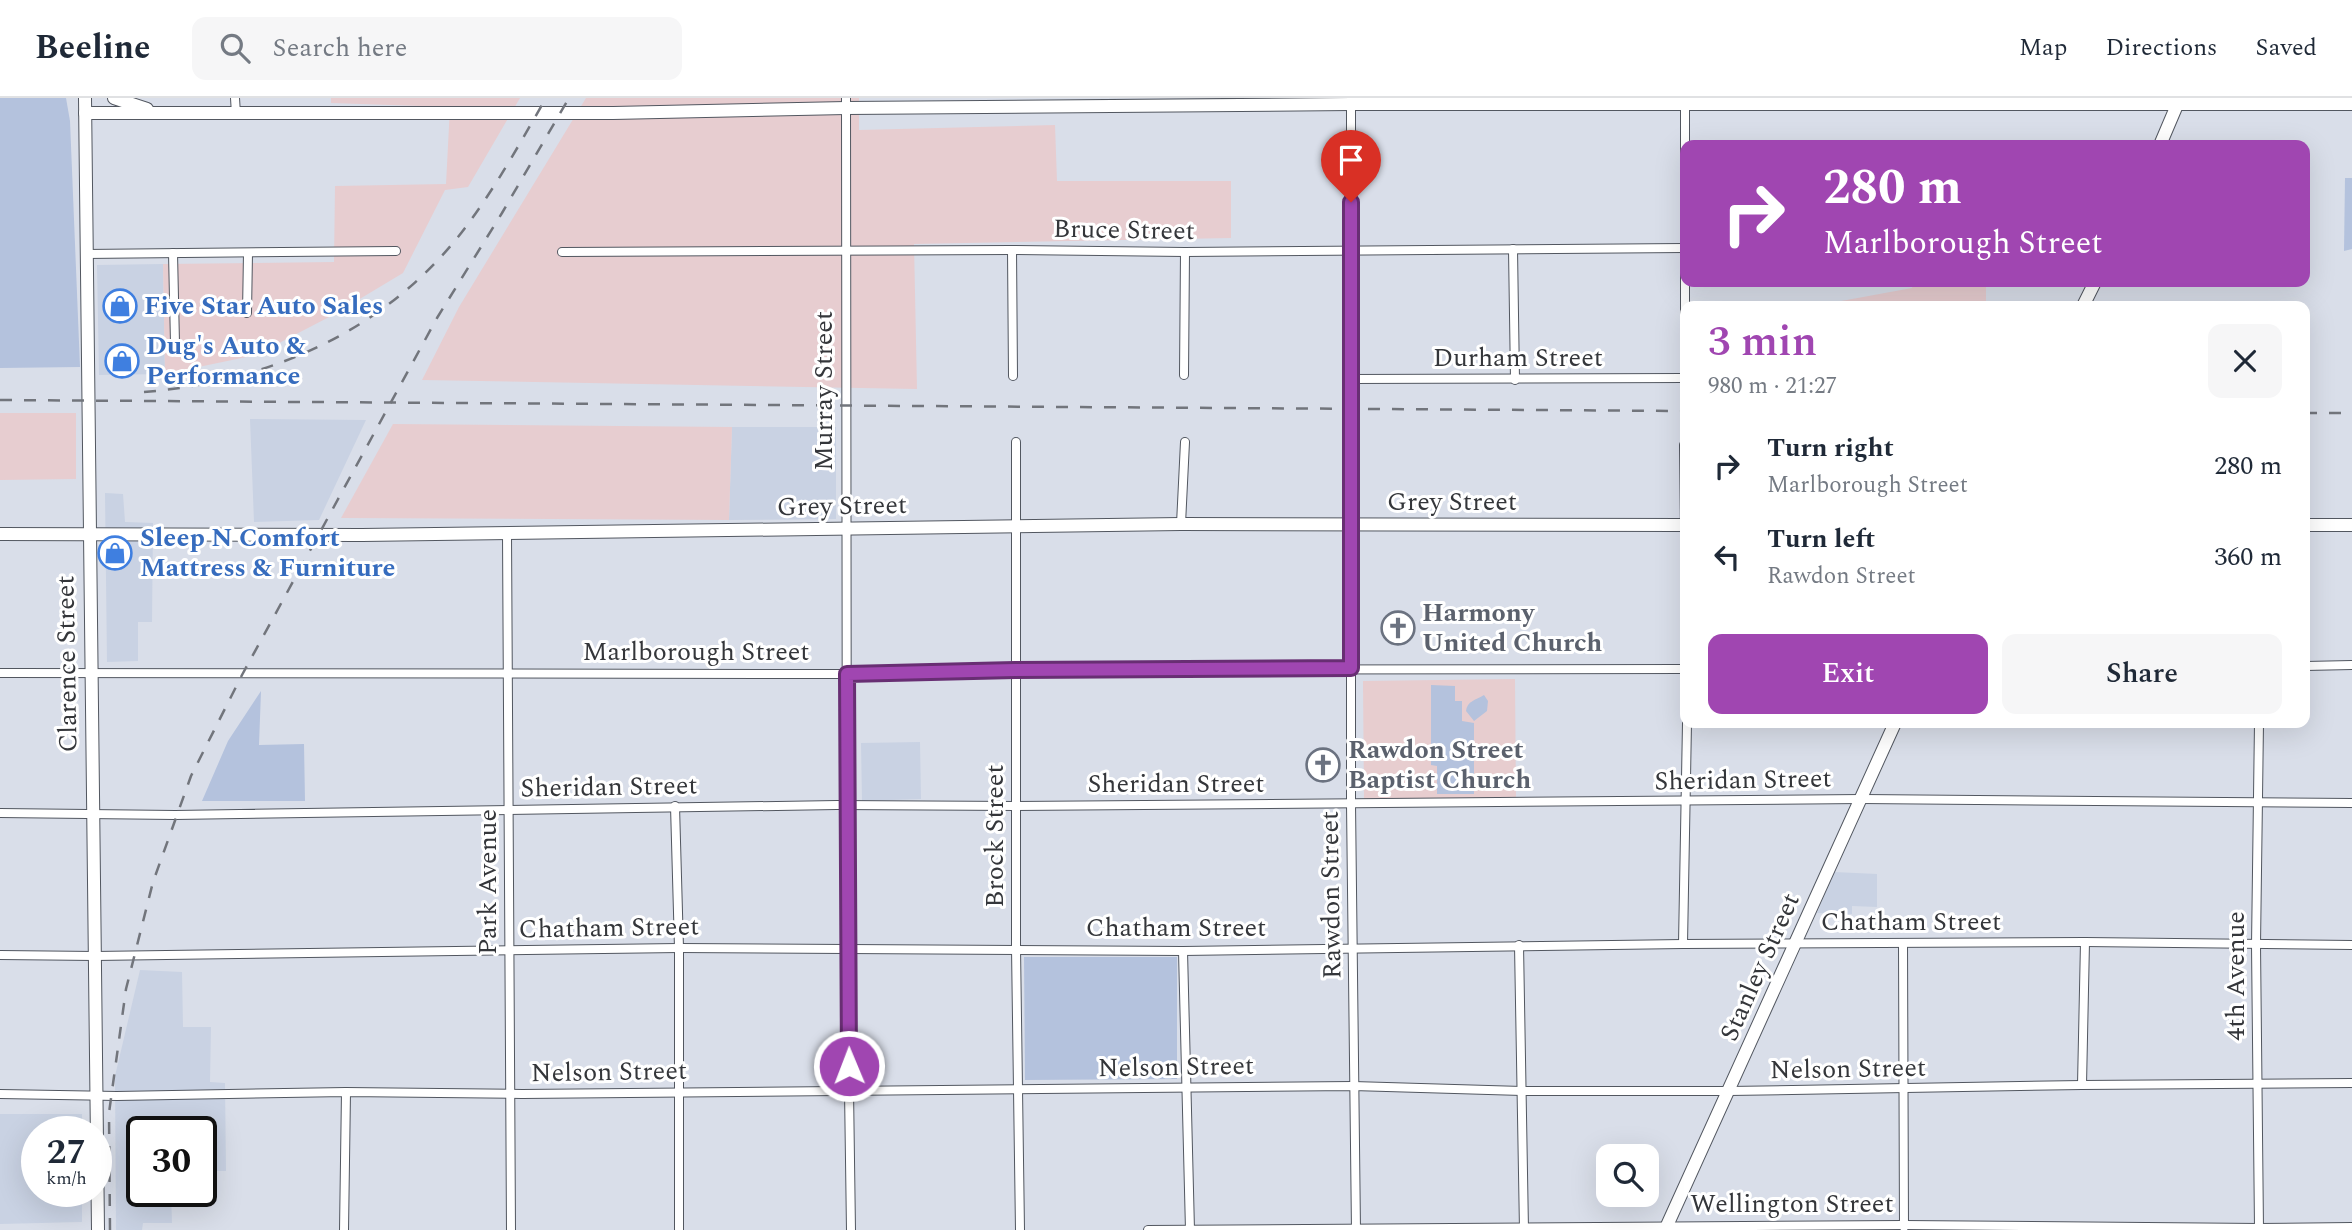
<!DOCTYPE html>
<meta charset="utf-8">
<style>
:root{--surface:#fff;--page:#f6f6f7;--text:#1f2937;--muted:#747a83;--line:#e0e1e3;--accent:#a046b1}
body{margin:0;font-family:Spectral,serif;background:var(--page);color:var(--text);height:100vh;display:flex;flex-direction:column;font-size:26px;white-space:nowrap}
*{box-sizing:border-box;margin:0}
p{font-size:23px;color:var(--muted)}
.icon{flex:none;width:38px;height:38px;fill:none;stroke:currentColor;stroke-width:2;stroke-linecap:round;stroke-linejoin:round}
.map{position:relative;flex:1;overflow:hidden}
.sheet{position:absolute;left:1680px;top:203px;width:630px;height:427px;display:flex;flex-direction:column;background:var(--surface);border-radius:14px;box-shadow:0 7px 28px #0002}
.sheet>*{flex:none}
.hud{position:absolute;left:1680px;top:42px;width:630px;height:147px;border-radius:14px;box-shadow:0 7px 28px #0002;background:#a046b1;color:#fff;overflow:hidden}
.fabs{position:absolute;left:1596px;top:1046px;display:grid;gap:14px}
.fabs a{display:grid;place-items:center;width:63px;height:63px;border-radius:14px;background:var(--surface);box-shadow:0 7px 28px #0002;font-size:35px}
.speed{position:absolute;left:21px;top:1018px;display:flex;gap:14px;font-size:35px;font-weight:700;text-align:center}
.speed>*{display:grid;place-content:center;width:91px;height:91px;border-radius:50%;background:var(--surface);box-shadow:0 7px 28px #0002;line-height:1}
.speed small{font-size:18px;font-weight:400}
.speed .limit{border:4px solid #111;border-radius:10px;background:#fff;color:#111}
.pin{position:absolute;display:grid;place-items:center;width:60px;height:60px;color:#fff;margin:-72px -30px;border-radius:50% 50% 50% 0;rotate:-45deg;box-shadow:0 0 7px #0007}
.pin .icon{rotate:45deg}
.me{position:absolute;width:77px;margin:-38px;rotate:359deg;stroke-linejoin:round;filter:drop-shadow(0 0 5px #0008)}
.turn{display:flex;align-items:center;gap:24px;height:147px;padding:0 28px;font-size:32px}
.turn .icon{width:91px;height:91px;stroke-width:2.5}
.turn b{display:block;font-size:49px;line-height:60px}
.round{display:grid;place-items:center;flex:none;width:74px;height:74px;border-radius:14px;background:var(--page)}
.head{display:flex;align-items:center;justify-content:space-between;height:119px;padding:0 28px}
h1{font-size:42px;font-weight:600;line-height:52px;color:var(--accent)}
.primary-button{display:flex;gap:14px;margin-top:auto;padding:14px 28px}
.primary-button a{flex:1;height:80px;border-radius:14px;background:var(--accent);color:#fff;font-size:28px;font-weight:600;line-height:80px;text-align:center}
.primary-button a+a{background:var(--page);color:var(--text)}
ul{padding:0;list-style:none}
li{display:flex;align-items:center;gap:21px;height:91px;padding:0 28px}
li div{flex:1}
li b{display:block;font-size:26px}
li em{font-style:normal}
header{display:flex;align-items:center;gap:42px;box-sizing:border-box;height:98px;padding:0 35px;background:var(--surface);border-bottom:2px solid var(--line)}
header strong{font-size:33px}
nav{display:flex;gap:38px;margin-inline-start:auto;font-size:24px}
.search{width:490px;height:63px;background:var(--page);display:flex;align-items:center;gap:18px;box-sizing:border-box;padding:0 24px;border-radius:14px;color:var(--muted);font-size:26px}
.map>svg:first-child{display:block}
.built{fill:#c9d2e3}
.industrial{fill:#e7cdd0}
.education{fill:#e7cdcf}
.green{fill:#b4c2dd}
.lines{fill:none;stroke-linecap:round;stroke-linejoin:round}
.street-casing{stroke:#525760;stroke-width:10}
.secondary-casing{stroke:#525760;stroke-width:14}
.street{stroke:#fff;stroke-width:8}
.secondary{stroke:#fff;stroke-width:12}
.rail{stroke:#72757c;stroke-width:2.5;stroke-dasharray:12 12;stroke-linecap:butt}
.route-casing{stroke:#682e73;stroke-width:18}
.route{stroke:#a046b1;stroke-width:12}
.labels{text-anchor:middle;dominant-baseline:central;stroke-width:6;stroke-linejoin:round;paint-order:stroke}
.street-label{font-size:26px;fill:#34363a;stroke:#fff}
.shop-label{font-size:26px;font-weight:bold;fill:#366cbe;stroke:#fff;text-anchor:start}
.worship-label{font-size:26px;font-weight:bold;fill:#5b616d;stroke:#fff;text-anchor:start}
</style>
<header>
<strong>Beeline</strong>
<div class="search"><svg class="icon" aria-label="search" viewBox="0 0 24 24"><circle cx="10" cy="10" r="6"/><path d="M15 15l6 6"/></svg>Search here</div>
<nav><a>Map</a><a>Directions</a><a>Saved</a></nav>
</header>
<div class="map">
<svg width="2352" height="1132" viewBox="0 0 2352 1132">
<rect width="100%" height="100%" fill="#d9dee9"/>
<g class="built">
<path d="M 163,166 L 165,276 L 99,277 L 97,167 Z"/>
<path d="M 250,321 L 366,322 L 319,422 L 254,424 Z"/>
<path d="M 732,329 L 836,329 L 836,421 L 729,422 Z"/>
<path d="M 105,395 L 123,396 L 125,424 L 153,425 L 152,524 L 138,524 L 138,563 L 107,564 Z"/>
<path d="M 920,644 L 921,701 L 862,703 L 861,645 Z"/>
<path d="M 1834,774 L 1877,776 L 1877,809 L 1852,808 L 1852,816 L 1817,815 Z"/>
<path d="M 140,872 L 182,874 L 183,929 L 211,929 L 210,984 L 225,985 L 226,1073 L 201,1073 L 201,1034 L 142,1034 L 142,1094 L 171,1094 L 172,1125 L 143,1125 L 142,1132 L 116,1132 L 115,978 Z"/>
<path d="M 0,1016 L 82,1016 L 82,1034 L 37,1034 L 37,1094 L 82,1094 L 82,1124 L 0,1126 Z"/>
</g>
<g class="industrial">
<path d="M 331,0 L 520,0 L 468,89 L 445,92 L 403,175 L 333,217 L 256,257 L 165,276 L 163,166 L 334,164 L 335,88 L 446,86 L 450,9 L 331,5 Z"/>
<path d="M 586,0 L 859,0 L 859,32 L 1055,27 L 1057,83 L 1231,83 L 1231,140 L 914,146 L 917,291 L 422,282 L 459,209 Z"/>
<path d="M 1913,184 L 1986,184 L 1986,208 L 1814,208 L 1912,190 Z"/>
<path d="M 0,315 L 76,315 L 76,381 L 0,382 Z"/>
<path d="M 393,326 L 732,329 L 729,422 L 341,420 Z"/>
</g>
<path class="education" d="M 1515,581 L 1516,701 L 1364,702 L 1363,583 Z"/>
<g class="green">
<path d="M 0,0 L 66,0 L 70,23 L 80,269 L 0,270 Z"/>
<path d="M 2345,80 L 2352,80 L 2352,151 L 2344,153 Z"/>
<path d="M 1431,587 L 1455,588 L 1455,603 L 1462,603 L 1462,623 L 1474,625 L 1474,696 L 1437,696 L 1437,668 L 1431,667 Z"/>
<path d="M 261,593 L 259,647 L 304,646 L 305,703 L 202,703 L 228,643 Z"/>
<path d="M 1484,597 L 1488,603 L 1487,613 L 1474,623 L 1466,613 C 1467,603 1476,602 1484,597 Z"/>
<path d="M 1024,859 L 1177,859 L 1177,981 L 1025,982 Z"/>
</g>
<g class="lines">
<defs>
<g id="street">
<path d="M 235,0 L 236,16"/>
<path d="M 846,0 L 847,851 L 851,1132"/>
<path d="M 1351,3 L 1351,706 L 1356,1132"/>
<path d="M 1685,6 L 1685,261"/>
<path d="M 1513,151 L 1515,282"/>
<path d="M 1012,152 L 1013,278"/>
<path d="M 562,154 L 1012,152 L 1185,154 L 1685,150"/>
<path d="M 173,155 L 175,245"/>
<path d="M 85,156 L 396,153"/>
<path d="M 247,215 L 248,155"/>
<path d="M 1184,277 L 1185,154"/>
<path d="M 1350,281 L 1685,280"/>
<path d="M 1016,344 L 1016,850 L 1020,1132"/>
<path d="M 1684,347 L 1685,434"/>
<path d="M 1181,426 L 1185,344"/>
<path d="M 507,436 L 511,1132"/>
<path d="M 2305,568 L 2352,567"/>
<path d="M 0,575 L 863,576 L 1015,572 L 1685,571"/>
<path d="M 2259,625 L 2256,847 L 2259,1130"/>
<path d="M 675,708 L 679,850 L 679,1132"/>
<path d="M 0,715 L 175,717 L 837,707 L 1016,708 L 1862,701 L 2352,705"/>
<path d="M 1903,845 L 1904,1129"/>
<path d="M 1683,846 L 1687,625"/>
<path d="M 1519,847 L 1524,1132"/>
<path d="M 1183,853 L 1190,1132"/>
<path d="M 0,857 L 95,858 L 679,850 L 1183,853 L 1683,846 L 2085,844 L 2352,847"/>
<path d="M 2082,987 L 2085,844"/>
<path d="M 0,996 L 117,998 L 346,994 L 522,996 L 1353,988 L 1522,993 L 1729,993 L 2082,987 L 2352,985"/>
<path d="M 344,1132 L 346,994"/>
<path d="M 1148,1132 L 1904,1127 L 2259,1130 L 2352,1129"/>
</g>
<g id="secondary">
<path d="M 85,0 L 98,1132"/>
<path d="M 114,0 L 147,11"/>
<path d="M 85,15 L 613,15 L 846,10 L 1351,6 L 2352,6"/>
<path d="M 2160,47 L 2180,0"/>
<path d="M 2083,208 L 2095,184"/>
<path d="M 2305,427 L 2352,427"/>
<path d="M 0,436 L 362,437 L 1181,426 L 1685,427"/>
<path d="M 1665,1132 L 1895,625"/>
</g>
</defs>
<use href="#street" class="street-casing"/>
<use href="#secondary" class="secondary-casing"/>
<use href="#street" class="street"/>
<use href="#secondary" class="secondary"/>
<g class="rail">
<path d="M 144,294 C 266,284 380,236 458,139 C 492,96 519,47 546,0"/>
<path d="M 0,302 L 1685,313"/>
<path d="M 2305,315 L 2352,315"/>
<path d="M 110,1132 L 109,1015 L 126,891 L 153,784 L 191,678 L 242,577 L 437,220 L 502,115 L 569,0"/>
</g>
</g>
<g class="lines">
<defs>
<path id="route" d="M 849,968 L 847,576 L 1015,572 L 1351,570 L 1351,104"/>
</defs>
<use href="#route" class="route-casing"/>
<use href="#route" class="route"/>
</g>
<defs>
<symbol id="shop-ring" viewBox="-11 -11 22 22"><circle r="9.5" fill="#fff" stroke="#3f7fe0" stroke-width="1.5"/><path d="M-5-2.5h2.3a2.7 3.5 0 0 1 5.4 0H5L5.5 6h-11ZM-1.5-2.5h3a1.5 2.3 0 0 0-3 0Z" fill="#3f7fe0"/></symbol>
<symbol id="church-ring" viewBox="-11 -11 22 22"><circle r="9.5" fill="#fff" stroke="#6b7280" stroke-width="1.5"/><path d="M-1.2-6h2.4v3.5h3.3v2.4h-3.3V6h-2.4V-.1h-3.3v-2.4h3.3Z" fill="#6b7280"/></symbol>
</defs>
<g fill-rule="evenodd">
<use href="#shop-ring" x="101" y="189" width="38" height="38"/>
<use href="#shop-ring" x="103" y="244" width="38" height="38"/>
<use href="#shop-ring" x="96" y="436" width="38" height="38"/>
<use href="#church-ring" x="1379" y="511" width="38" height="38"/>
<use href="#church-ring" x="1304" y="648" width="38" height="38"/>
</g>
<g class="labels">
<g class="street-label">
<text transform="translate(1124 132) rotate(1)">Bruce Street</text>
<text x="1518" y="260">Durham Street</text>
<text transform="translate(824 293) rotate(-90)">Murray Street</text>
<text x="1452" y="404">Grey Street</text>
<text transform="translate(842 408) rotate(-1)">Grey Street</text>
<text x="696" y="554">Marlborough Street</text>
<text transform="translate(67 566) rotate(-91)">Clarence Street</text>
<text transform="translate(1743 682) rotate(-1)">Sheridan Street</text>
<text x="1176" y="686">Sheridan Street</text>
<text transform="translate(609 689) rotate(-1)">Sheridan Street</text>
<text transform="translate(995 738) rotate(-90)">Brock Street</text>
<text transform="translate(488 784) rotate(-90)">Park Avenue</text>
<text transform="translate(1331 797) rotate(-91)">Rawdon Street</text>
<text x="1911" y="824">Chatham Street</text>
<text transform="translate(609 830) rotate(-1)">Chatham Street</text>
<text x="1176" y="830">Chatham Street</text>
<text transform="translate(1760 869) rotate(-66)">Stanley Street</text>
<text transform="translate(2236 878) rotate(-90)">4th Avenue</text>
<text transform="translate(1176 969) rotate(-1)">Nelson Street</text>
<text transform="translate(1848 971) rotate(-1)">Nelson Street</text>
<text transform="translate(609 974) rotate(-1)">Nelson Street</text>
<text x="1792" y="1106">Wellington Street</text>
</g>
<g class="shop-label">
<text x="144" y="208">Five Star Auto Sales</text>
<text x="146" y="248">Dug's Auto &amp;<tspan x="146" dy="30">Performance</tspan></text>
<text x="140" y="440">Sleep N Comfort<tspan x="140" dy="30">Mattress &amp; Furniture</tspan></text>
</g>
<g class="worship-label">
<text x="1422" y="515">Harmony<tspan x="1422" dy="30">United Church</tspan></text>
<text x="1348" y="652">Rawdon Street<tspan x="1348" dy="30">Baptist Church</tspan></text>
</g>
</g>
</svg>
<div class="fabs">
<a><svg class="icon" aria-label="search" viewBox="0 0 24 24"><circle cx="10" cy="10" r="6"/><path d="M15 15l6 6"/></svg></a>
</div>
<div class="speed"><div>27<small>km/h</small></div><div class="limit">30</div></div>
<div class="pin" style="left:1351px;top:104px;background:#d93025"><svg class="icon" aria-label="arrive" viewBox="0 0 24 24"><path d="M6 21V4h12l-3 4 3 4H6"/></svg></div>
<svg class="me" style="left:849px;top:968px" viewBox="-20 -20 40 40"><circle r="17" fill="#a046b1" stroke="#fff" stroke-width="3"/><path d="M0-11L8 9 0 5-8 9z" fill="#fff"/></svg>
<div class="hud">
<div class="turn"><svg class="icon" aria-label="right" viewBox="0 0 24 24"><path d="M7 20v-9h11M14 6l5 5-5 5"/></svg><div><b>280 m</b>Marlborough Street</div></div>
</div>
<section class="sheet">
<div class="head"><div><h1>3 min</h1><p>980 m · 21:27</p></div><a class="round"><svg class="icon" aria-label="close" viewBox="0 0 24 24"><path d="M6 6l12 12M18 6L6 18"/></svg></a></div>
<ul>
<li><svg class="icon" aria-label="right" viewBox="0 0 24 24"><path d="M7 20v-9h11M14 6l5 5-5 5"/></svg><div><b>Turn right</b><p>Marlborough Street</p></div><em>280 m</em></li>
<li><svg class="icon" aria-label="left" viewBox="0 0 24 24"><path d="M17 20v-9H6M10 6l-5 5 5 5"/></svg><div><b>Turn left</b><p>Rawdon Street</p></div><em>360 m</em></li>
</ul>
<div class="primary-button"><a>Exit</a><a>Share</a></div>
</section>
</div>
